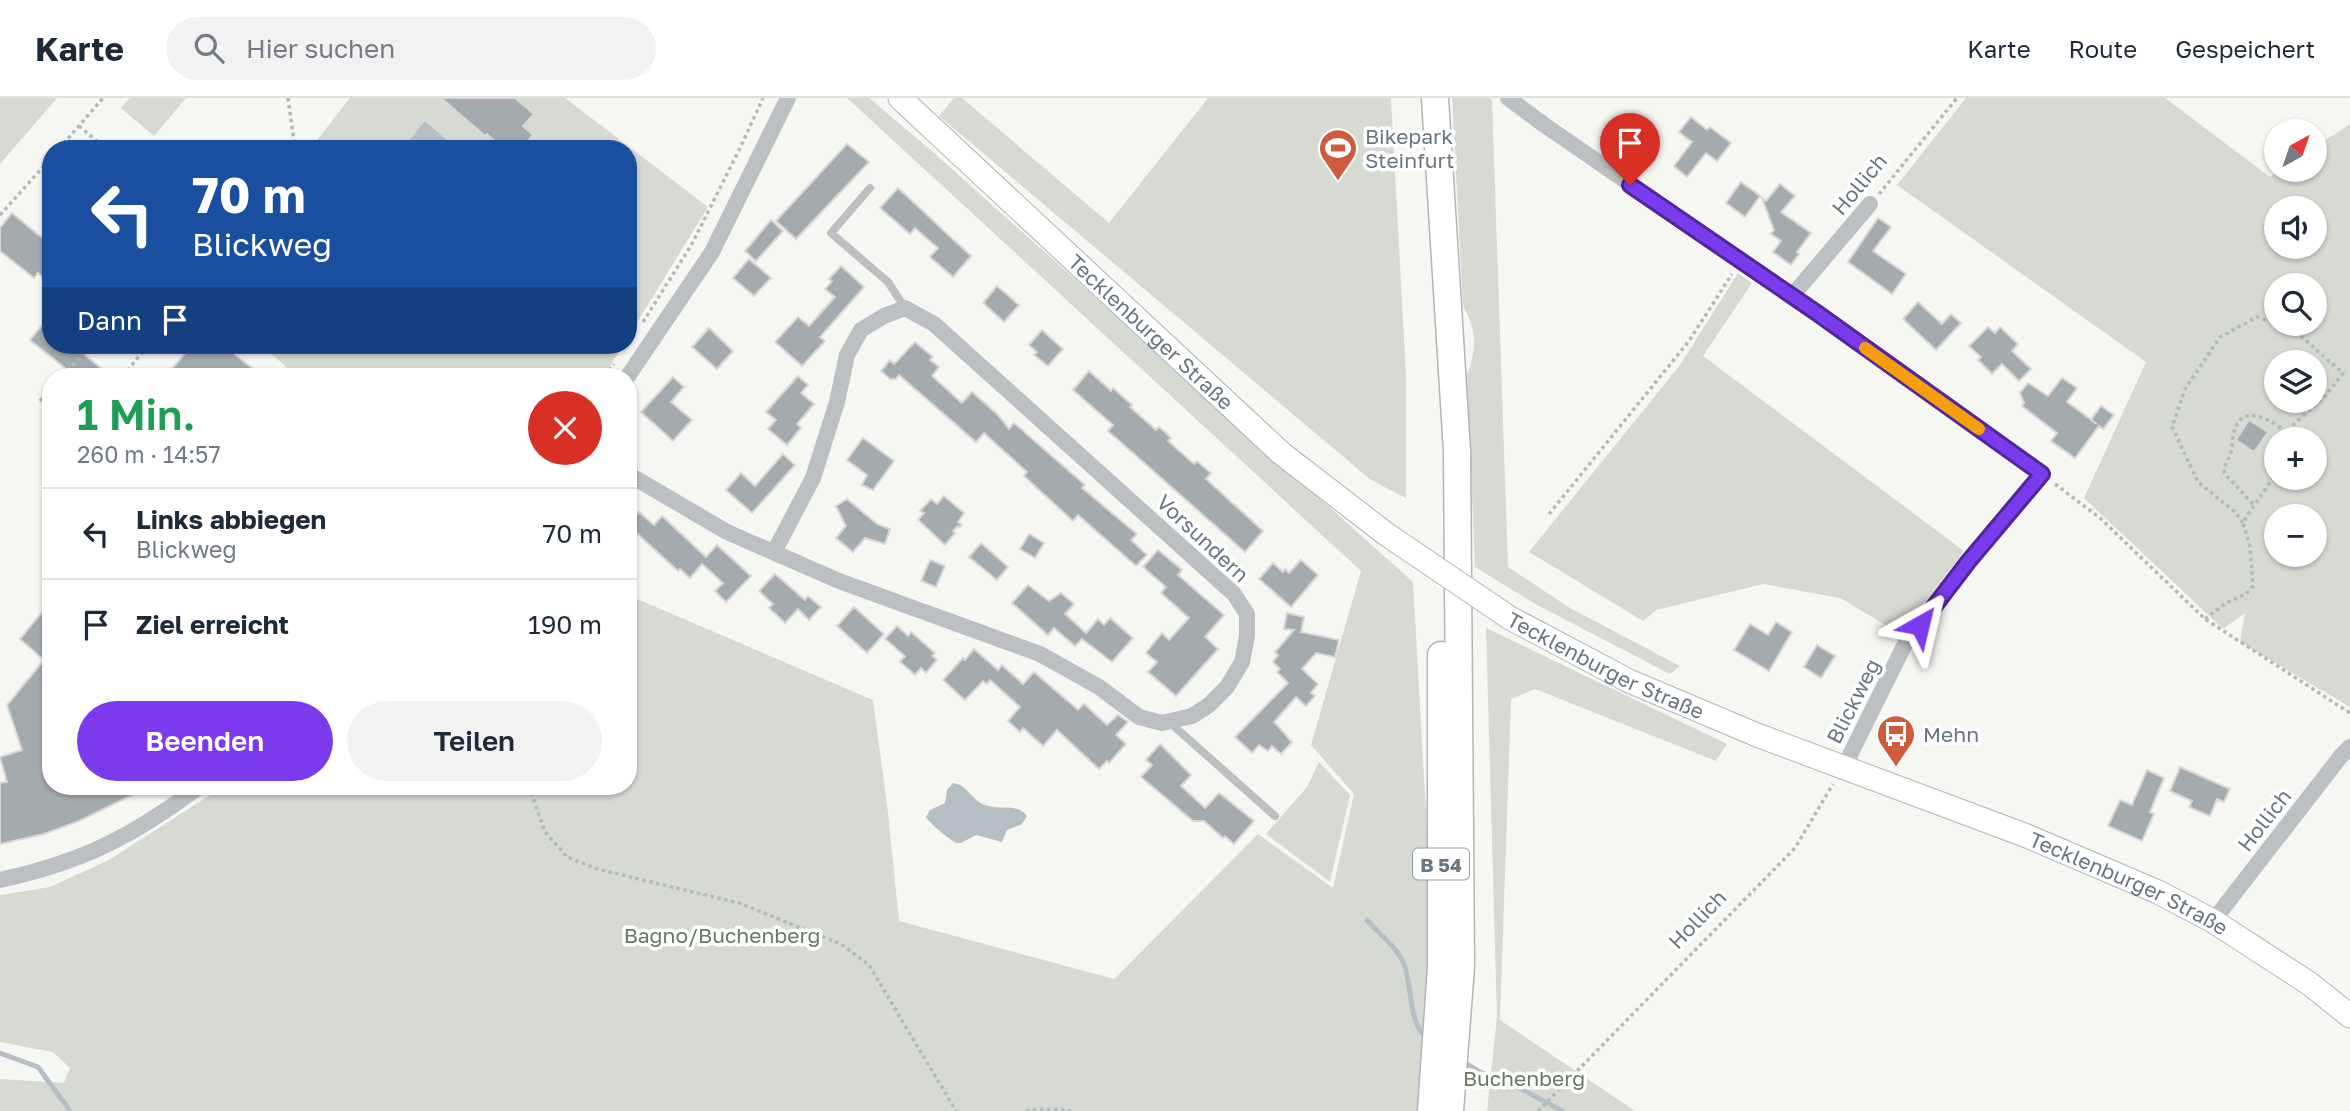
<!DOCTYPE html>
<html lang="de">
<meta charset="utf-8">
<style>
:root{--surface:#fff;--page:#f2f2f3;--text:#1f2937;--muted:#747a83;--line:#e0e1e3;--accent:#7c3aed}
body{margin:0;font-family:"Golos Text",sans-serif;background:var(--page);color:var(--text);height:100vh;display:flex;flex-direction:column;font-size:26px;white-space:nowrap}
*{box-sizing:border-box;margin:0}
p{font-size:23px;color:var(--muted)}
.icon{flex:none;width:38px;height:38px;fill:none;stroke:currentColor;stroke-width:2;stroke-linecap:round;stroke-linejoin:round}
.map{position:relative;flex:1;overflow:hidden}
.panel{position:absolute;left:42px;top:270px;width:595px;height:427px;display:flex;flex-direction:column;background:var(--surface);border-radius:28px;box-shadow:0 2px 5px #0004}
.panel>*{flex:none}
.guide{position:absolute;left:42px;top:42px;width:595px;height:214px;border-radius:28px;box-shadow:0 2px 5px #0004;background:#1a4fa0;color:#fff;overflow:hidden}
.needle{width:46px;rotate:40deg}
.controls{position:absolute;left:2264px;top:21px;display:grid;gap:14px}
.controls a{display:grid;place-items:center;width:63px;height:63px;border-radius:50%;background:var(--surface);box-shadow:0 2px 5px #0004;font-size:35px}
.pin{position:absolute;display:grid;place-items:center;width:60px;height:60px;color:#fff;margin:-72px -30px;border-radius:50% 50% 50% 0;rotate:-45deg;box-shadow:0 0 7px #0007}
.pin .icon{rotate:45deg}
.me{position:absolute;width:77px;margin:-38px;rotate:37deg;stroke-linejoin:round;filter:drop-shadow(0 0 5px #0008)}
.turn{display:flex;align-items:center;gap:24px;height:147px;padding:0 35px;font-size:32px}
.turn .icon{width:91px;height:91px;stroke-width:2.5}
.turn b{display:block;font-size:49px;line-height:60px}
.then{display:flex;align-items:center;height:66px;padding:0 35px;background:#0003;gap:14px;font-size:26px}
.round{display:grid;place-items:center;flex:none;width:74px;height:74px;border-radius:37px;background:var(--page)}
.overview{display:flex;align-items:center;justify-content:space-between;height:119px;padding:0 35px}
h1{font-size:42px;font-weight:600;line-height:52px;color:#1e9e55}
.button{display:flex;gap:14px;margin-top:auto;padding:14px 35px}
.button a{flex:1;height:80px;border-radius:42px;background:var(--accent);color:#fff;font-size:28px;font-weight:600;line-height:80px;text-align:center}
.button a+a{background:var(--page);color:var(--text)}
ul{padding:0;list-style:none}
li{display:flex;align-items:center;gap:21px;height:91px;padding:0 35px;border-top:2px solid var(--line)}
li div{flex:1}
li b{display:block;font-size:26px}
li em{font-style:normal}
header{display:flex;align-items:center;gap:42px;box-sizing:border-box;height:98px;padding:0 35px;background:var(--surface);border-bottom:2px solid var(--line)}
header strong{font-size:33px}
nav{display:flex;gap:38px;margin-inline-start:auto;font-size:24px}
.search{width:490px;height:63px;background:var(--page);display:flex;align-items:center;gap:18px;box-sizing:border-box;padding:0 24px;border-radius:38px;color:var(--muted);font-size:26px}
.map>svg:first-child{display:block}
.green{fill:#d6dad3;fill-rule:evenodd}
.water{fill:#b6c0c4}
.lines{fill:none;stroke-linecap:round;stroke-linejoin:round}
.stream{stroke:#b6c0c4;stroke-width:5}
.building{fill:#a4abaf;stroke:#d8d7d6;stroke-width:2}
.secondary-casing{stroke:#b1b5b9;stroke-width:25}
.trunk-casing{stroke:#b2b5b8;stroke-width:29}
.path{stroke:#b6b9bb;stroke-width:3.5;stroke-dasharray:3.5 3.5;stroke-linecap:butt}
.service{stroke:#bcc0c2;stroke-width:8}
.minor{stroke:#bcc0c2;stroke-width:16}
.secondary{stroke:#fff;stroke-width:23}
.trunk{stroke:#fff;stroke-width:26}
.secondary-bridge-casing{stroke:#b1b5b9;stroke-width:25;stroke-linecap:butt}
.secondary-bridge{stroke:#fff;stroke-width:23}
.route-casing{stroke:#51269a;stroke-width:18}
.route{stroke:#7c3aed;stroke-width:12}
.slow{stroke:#f59e0b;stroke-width:12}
.labels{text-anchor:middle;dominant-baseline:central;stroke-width:7;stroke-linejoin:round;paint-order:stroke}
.shield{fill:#fff;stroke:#969fa6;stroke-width:2}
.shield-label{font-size:19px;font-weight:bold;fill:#697680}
.poi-label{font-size:21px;fill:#697680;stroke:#fff;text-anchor:start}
.street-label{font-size:21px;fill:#697680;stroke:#fff}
.park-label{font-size:21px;fill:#6b7867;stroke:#fff}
</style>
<header>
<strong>Karte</strong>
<div class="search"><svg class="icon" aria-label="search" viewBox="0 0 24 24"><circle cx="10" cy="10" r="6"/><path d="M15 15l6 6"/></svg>Hier suchen</div>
<nav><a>Karte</a><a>Route</a><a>Gespeichert</a></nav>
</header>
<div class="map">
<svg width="2350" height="1013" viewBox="0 0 2350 1013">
<rect width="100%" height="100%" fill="#f6f6f3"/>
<g class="green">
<path d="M 0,0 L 57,0 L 0,66 Z"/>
<path d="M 130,0 L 186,0 L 154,38 L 121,10 Z"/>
<path d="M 350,0 L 565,0 L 708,109 L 628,239 L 628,51 L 310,51 Z"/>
<path d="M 847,0 L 869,0 L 933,54 L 1413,484 L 1430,786 L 1422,1013 L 0,1013 L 0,981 L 64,985 L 70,970 L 53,954 L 0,944 L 0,797 L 50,789 L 109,762 L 224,688 L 628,688 L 628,497 L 873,602 L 888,715 L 899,823 L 1114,881 L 1258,736 L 1333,790 L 1354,696 L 1311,647 L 1361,473 Z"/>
<path d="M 954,0 L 962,0 L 1109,125 L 1208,0 L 1391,0 L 1406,278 L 1406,400 L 1371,382 L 939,18 Z"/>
<path d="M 1452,0 L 1489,0 L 1492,2 L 1508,469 L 1570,510 L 1680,568 L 1670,576 L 1537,507 L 1475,469 L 1467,277 C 1477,251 1477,232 1463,208 Z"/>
<path d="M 1966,0 L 2165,0 L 2270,79 L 2282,72 L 2315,72 L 2315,49 L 2350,26 L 2350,609 L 2240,544 L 2245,515 L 2223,531 L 2084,400 L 2146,264 L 1897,87 ZM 2277,110 L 2315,110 L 2315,149 L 2277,149 ZM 2277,187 L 2315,187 L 2315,226 L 2277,226 ZM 2277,264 L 2315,264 L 2315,303 L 2277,303 ZM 2277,341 L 2315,341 L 2315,380 L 2277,380 ZM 2277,418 L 2315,418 L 2315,457 L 2277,457 Z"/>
<path d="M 1738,175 L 1752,185 L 1703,258 L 1964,453 L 1901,536 L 1840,500 L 1763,486 L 1656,512 L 1643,523 L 1529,454 L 1680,267 Z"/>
<path d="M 261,247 L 623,247 L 604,278 L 297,278 Z"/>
<path d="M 1486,530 L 1727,646 L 1716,663 L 1535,591 L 1511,601 L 1500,922 L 1635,1013 L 1487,1013 L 1497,919 Z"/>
<path d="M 1319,664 L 1350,697 L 1330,784 L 1266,736 L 1307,689 Z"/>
</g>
<g class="water">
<path d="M 425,23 L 457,51 L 402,51 Z"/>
<path d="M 953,685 C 968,687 971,702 985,707 C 1000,713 1016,704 1027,718 L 1022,726 L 1007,732 L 1002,744 L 976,737 L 961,745 L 956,745 C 948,740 930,726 926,719 L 930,712 L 945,705 L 947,692 Z"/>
</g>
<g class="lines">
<g class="stream">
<path d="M 1367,822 C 1379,836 1395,847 1403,864 C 1413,885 1407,922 1425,938"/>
<path d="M 0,955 L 38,969 L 70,1013"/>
<path d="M 1464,964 L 1480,974 L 1518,989 L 1562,1013"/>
</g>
</g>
<g class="building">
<path d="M 441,0 L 515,0 L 534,16 L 523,28 L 533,37 L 521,51 L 504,51 L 487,36 L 485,38 Z"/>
<path d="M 1691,19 L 1707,32 L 1710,29 L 1731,45 L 1717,63 L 1706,55 L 1687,79 L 1674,68 L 1692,44 L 1679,34 Z"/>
<path d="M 847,46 L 869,64 L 796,141 L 776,123 Z"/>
<path d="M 1741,84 L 1760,98 L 1745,119 L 1726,105 Z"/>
<path d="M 1780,86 L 1795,98 L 1781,114 L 1811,135 L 1797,154 L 1799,156 L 1791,167 L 1773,154 L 1781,143 L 1771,136 L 1774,132 L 1762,100 L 1766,103 Z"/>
<path d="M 898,90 L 971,158 L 953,179 L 930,159 L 938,150 L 915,130 L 910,136 L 880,110 Z"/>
<path d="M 12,115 L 41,139 L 51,127 L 51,186 L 38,175 L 34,180 L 0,153 L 0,130 Z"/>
<path d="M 1878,120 L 1891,129 L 1873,153 L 1906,176 L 1892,196 L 1848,164 Z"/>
<path d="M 771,122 L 783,133 L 756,163 L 745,153 Z"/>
<path d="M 749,161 L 771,180 L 754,198 L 733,180 Z"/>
<path d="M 841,168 L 864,189 L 820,239 L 825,243 L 802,268 L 775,244 L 798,219 L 809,228 L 835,199 L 825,191 L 832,183 L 829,181 Z"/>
<path d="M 997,188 L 1019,207 L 1004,224 L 983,205 Z"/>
<path d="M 1918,204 L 1942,226 L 1951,216 L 1961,225 L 1936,252 L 1903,221 Z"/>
<path d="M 51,216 L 51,247 L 72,247 L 111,278 L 75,278 L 30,242 Z"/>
<path d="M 1988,229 L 1995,235 L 2000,229 L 2018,246 L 2012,253 L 2031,271 L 2019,283 L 2002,266 L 1992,276 L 1978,262 L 1981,259 L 1969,248 Z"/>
<path d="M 709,230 L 733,253 L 717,271 L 692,249 Z"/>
<path d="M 1042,232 L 1063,251 L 1048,268 L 1034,257 L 1037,254 L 1029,247 Z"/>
<path d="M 915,244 L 933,259 L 930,262 L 939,269 L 932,278 L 962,305 L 972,294 L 998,317 L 1009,331 L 1014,325 L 1085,387 L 1082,390 L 1137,436 L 1131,442 L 1147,457 L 1136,468 L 1078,417 L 1073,423 L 1024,378 L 1027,374 L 984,335 L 976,344 L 899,277 L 896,281 L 890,281 L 881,273 L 890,262 L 894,266 Z"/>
<path d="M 192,247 L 223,247 L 262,278 L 166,278 Z"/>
<path d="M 1089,273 L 1111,293 L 1113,290 L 1132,307 L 1130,309 L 1156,332 L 1159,329 L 1165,334 L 1171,340 L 1168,343 L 1194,366 L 1197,363 L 1211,375 L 1206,381 L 1263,433 L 1245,454 L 1108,333 L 1113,327 L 1073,292 Z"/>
<path d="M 798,278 L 808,287 L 801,295 L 814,306 L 797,326 L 801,330 L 787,347 L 768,331 L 776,322 L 766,314 Z"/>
<path d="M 673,279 L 684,289 L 671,304 L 692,322 L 673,343 L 641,314 Z"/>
<path d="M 2062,280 L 2077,290 L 2067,304 L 2097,326 L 2091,322 L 2101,308 L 2114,317 L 2103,331 L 2099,328 L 2075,360 L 2051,343 L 2057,335 L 2022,308 L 2024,305 L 2020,295 L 2028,285 L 2048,298 Z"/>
<path d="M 2249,322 L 2268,334 L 2254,354 L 2236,342 Z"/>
<path d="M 863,340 L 894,363 L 873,392 L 862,387 L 867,377 L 847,362 Z"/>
<path d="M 783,356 L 795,367 L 752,415 L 726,392 L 741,375 L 755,388 Z"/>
<path d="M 944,398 L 964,415 L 958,424 L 962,427 L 960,429 L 958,428 L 953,433 L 955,435 L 945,447 L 918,422 L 924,415 L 920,413 L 931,401 L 937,406 Z"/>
<path d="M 847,401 L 877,426 L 890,431 L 885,446 L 865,440 L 853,454 L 836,440 L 846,428 L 836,408 Z"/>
<path d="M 639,414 L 654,427 L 662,418 L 706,459 L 717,447 L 751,478 L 726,504 L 715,493 L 723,485 L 702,466 L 690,480 L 680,471 L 678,473 L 628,427 Z"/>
<path d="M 1029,436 L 1044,445 L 1035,460 L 1020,451 Z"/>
<path d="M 981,445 L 1008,469 L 997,482 L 969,459 Z"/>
<path d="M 1158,452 L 1182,472 L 1178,477 L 1224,517 L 1205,539 L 1218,551 L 1176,598 L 1148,574 L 1157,564 L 1146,555 L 1162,535 L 1169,542 L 1189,520 L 1161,495 L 1166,489 L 1143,469 Z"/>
<path d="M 930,462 L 945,468 L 936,489 L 921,483 Z"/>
<path d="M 1301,462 L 1318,477 L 1291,509 L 1259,481 L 1273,465 L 1283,474 L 1285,471 L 1289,475 Z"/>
<path d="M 775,476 L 805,502 L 808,498 L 821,509 L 809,522 L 798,511 L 785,525 L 769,510 L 773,506 L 759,493 Z"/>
<path d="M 1028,487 L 1049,503 L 1061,495 L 1074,506 L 1065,516 L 1086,535 L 1098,521 L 1104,527 L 1110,520 L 1133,540 L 1112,564 L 1082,541 L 1075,548 L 1054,530 L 1048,537 L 1012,505 Z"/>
<path d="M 51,503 L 51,688 L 151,688 L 79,723 L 44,736 L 0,746 L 0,685 L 7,684 L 0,659 L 22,652 L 7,607 L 44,562 L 20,541 Z"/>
<path d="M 854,509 L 884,536 L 867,555 L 837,528 Z"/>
<path d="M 1287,515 L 1304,519 L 1301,534 L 1339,542 L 1335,559 L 1316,555 L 1302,571 L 1318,586 L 1311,595 L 1315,598 L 1306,608 L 1296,599 L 1274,624 L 1292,644 L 1281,656 L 1272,648 L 1268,653 L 1259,647 L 1252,655 L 1235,639 L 1288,585 L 1277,574 L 1280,571 L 1273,564 L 1278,557 L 1275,554 L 1294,532 L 1284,531 Z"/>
<path d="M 1776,524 L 1792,534 L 1769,573 L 1734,552 L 1750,526 L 1768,537 Z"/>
<path d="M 897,528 L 908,538 L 911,534 L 935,555 L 932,558 L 937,562 L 926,575 L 921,570 L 915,577 L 900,564 L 905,558 L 885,541 Z"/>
<path d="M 1817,547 L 1835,558 L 1821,580 L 1804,569 Z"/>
<path d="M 974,551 L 998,572 L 1002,567 L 1023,586 L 1034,574 L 1078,612 L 1084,606 L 1107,627 L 1118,617 L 1128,624 L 1116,637 L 1126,646 L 1109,665 L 1107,663 L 1099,671 L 1057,632 L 1043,648 L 1023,630 L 1020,634 L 1008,623 L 1020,609 L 990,582 L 987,586 L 983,583 L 965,602 L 943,582 L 963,560 L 965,562 Z"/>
<path d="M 1160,646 L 1191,677 L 1181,688 L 1205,710 L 1219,695 L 1254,723 L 1234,746 L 1225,738 L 1223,740 L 1204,723 L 1193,723 L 1141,679 L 1152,667 L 1146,662 Z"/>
<path d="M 2180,669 L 2230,691 L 2224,704 L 2217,701 L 2210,718 L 2189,709 L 2192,703 L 2170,693 Z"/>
<path d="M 2147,672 L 2164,680 L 2150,714 L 2154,716 L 2142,743 L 2108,728 L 2120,702 L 2132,707 Z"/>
</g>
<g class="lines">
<defs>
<g id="secondary">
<path id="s1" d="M 900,0 L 1281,355 L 1386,436"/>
<path id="s2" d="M 1510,520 L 1629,583 L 1757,637 L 2027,738 L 2158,794 L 2213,823 L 2310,886 L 2350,918"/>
</g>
<g id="trunk">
<path d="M 1435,0 L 1457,353 L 1461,868 L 1450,1013"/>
<path d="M 1431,1013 L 1441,870 L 1441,557"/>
</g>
</defs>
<use href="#secondary" class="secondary-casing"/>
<use href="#trunk" class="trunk-casing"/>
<g class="path">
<path d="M 288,0 L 295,51"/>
<path d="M 79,28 L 106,51"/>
<path d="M 59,51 L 103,0"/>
<path d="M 1879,96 L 1957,0"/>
<path d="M 0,117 L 51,60"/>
<path d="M 643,224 L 692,146 L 741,48 L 763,0"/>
<path d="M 63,278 L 91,247"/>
<path d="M 123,278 L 148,247"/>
<path d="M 605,278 L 614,266"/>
<path d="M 40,303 L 51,291"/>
<path d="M 2055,386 L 2100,420 L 2205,521 L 2350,615"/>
<path d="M 2253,406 L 2224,375 C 2224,365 2232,358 2232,349 C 2234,302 2263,316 2289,336"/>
<path d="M 1549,416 L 1689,243 L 1732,176"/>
<path d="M 2243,425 L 2235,414 L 2198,384 L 2172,329 L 2185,291 L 2220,239 L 2257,219 L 2295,233 L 2343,275 L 2326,297 L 2292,328 L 2287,341"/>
<path d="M 2205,521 L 2226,505 L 2246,496 L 2253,488 L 2250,449 L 2243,425 C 2253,406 2269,390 2277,370"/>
<path d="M 529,688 L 545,734 L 567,759 L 597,771 L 739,805 L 841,846 L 869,867 L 956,1013"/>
<path d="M 1026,1013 L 1044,1011 L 1075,1013"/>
<path d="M 1538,1013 L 1795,750 L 1833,686"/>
</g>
<g class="service">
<path d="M 870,90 L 831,135 L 888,184 L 905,210"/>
<path d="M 1168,623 L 1275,718"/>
</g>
<g class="minor">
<path d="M 1508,0 L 1543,26 L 1817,215 L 2042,376 L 1968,464 L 1904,548 L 1844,669"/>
<path d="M 1792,198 L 1870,106"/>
<path d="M 628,278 L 712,154 L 788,0"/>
<path d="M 628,376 L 727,434 L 839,483 L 1040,556 L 1099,589 L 1139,619 L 1162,625 L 1192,618 L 1209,607 L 1227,589 L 1242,564 L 1247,538 L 1247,516 L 1234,496 L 934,226 L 905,210 L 884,218 L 861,232 L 847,257 L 837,304 L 813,380 L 774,454"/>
<path d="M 0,782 C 83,764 133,738 200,688"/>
<path d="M 2213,823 L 2341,658 L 2350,649"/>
</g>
<use href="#secondary" class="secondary"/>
<use href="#trunk" class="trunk"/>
<defs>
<path id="secondary-bridge" d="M 1386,436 L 1510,520"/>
</defs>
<use href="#secondary-bridge" class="secondary-bridge-casing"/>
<use href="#secondary-bridge" class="secondary-bridge"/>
</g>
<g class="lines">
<defs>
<path id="route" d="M 1630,87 L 1817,215 L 2042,376 L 1968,464 L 1920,527"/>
</defs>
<use href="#route" class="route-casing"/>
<use href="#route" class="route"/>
<path class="slow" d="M 1865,250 L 1979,331"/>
</g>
<defs>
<symbol id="stadium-pin" viewBox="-11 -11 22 30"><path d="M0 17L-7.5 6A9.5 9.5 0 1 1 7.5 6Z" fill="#cd5c3d" stroke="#fff"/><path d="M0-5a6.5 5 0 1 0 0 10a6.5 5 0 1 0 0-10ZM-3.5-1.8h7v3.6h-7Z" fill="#fff"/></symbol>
<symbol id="bus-pin" viewBox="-11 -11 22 30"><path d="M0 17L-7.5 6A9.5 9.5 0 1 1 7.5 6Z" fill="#cd5c3d" stroke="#fff"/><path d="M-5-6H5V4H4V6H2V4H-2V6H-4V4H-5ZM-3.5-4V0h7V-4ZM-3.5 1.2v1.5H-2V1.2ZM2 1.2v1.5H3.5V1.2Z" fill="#fff"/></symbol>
</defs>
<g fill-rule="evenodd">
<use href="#stadium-pin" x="1316" y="28" width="44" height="60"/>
<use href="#bus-pin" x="1874" y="614" width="44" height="60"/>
</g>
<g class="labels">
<rect class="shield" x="1413" y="750.5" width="56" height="31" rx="5"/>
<g class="shield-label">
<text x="1441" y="766">B 54</text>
</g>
<g class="poi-label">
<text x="1365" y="38">Bikepark<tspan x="1365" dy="24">Steinfurt</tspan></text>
<text x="1923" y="636">Mehn</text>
</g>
<g class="street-label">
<text transform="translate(1859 86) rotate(-50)">Hollich</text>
<text stroke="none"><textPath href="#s1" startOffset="343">Tecklenburger Straße</textPath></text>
<text transform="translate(1203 440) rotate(43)">Vorsundern</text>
<text stroke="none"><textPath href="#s2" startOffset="107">Tecklenburger Straße</textPath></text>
<text transform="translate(1853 603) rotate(-63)">Blickweg</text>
<text transform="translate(2264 722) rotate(-52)">Hollich</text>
<text stroke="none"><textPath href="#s2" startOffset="674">Tecklenburger Straße</textPath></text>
<text transform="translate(1697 821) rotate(-46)">Hollich</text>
</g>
<g class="park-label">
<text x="722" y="837">Bagno/Buchenberg</text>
<text x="1524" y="980">Buchenberg</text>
</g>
</g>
</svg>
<div class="controls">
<a><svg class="needle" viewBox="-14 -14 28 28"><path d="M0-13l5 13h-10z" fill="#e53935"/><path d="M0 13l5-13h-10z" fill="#747a83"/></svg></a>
<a><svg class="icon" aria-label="sound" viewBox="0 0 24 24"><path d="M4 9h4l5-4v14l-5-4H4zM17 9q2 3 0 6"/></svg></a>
<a><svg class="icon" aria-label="search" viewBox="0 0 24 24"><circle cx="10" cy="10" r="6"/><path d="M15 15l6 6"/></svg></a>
<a><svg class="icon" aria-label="layers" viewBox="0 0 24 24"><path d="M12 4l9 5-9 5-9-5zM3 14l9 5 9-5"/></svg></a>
<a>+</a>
<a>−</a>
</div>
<div class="pin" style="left:1630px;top:87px;background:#d93025"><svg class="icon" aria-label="arrive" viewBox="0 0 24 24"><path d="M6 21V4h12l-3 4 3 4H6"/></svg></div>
<svg class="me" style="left:1920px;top:527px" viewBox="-20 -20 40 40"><path d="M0-17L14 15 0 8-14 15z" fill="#7c3aed" stroke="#fff" stroke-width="4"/></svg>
<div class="guide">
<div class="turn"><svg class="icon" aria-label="left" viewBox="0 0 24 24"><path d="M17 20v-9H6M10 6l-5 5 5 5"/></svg><div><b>70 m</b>Blickweg</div></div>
<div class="then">Dann<svg class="icon" aria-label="arrive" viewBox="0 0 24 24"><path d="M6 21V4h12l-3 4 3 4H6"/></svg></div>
</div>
<section class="panel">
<div class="overview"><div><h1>1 Min.</h1><p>260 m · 14:57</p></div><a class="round" style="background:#d93025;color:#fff"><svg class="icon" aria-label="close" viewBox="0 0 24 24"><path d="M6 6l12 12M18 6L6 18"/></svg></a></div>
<ul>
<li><svg class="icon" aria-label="left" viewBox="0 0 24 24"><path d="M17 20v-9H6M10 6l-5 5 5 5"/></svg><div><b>Links abbiegen</b><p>Blickweg</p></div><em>70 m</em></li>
<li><svg class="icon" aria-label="arrive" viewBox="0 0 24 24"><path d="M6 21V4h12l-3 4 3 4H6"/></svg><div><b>Ziel erreicht</b></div><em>190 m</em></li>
</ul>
<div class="button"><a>Beenden</a><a>Teilen</a></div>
</section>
</div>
